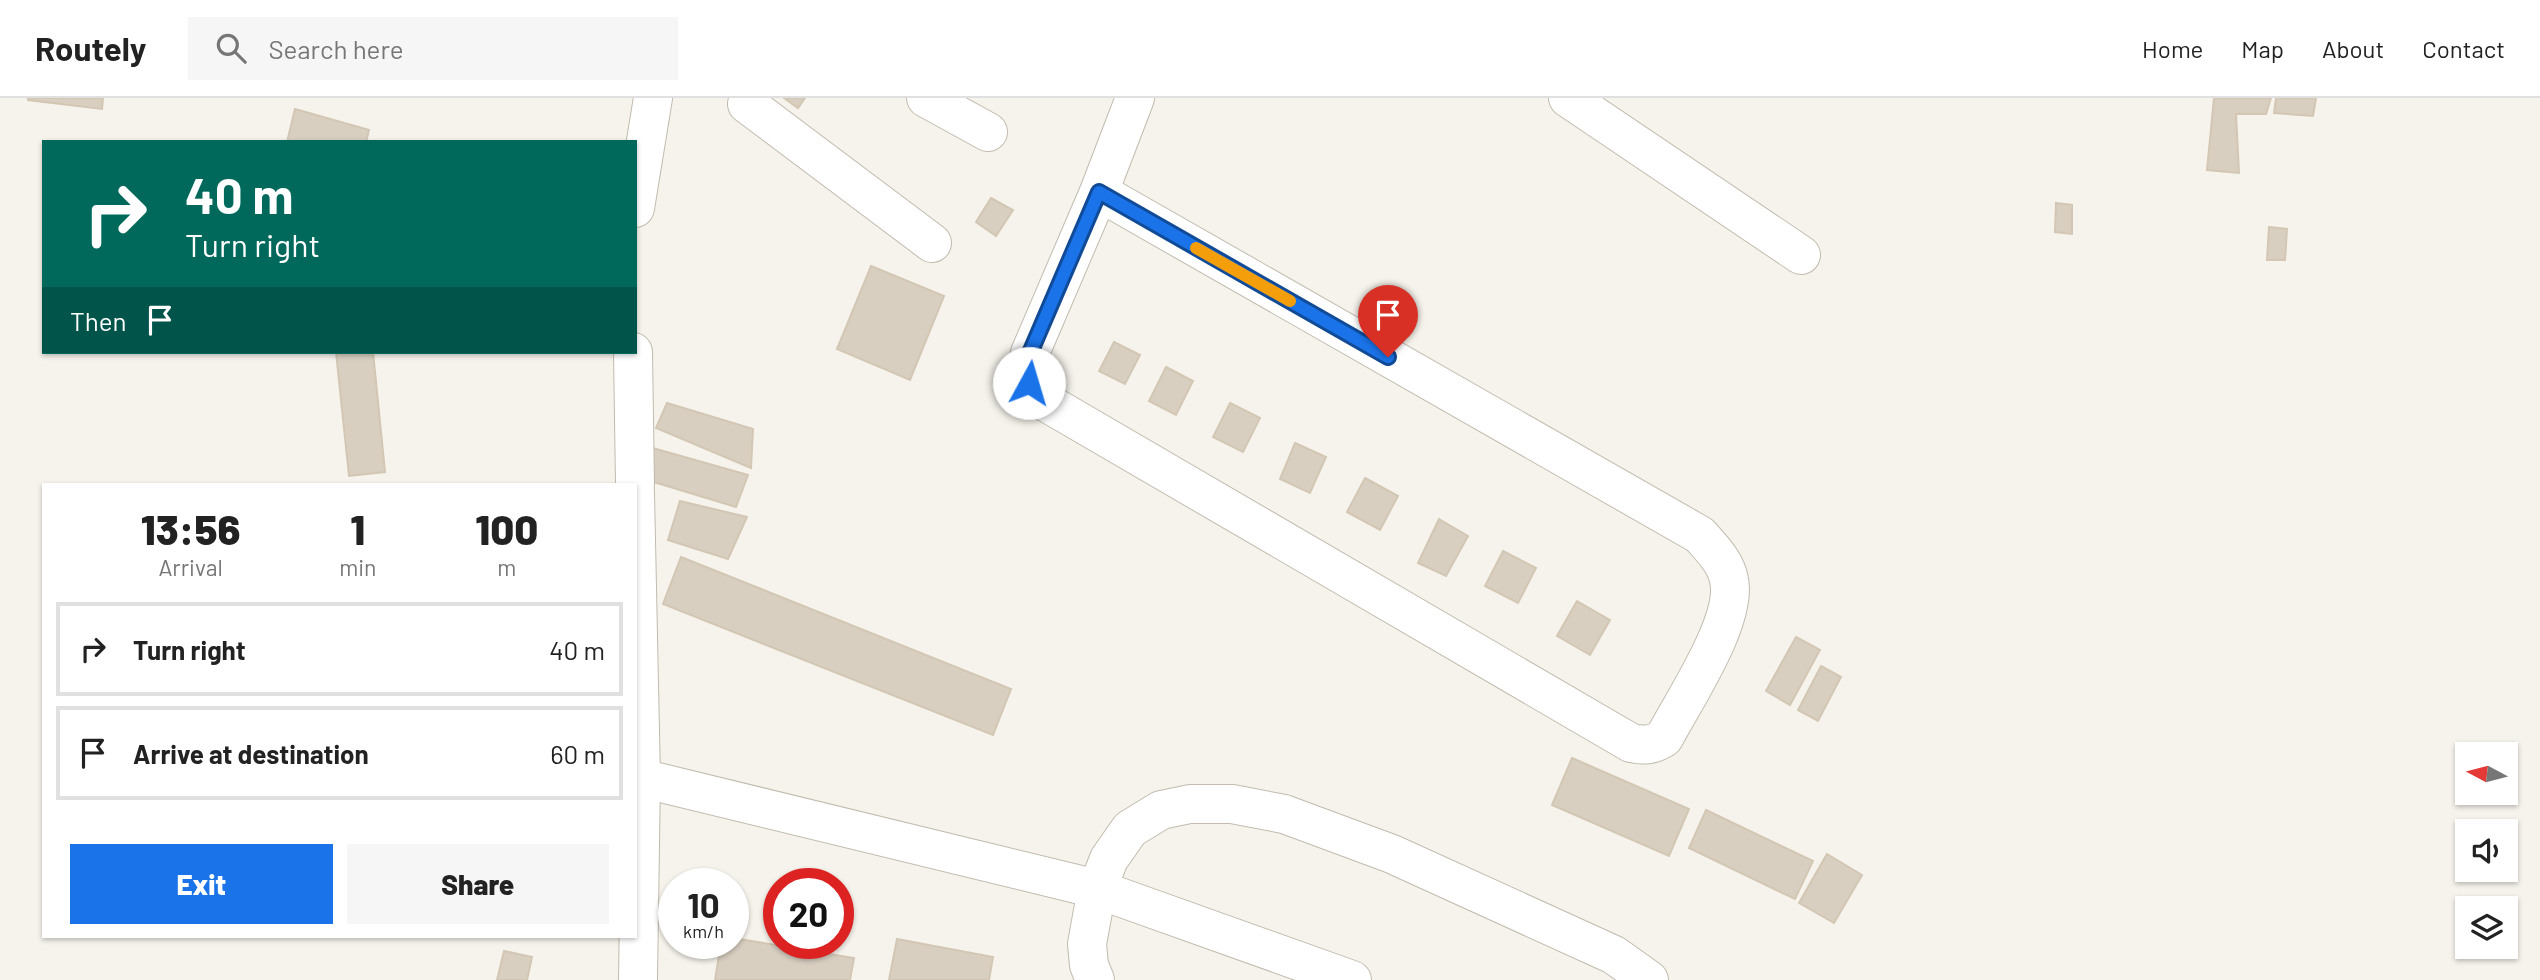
<!DOCTYPE html>
<style>
:root{--surface:#fff;--page:#f6f6f6;--text:#222;--muted:#767676;--line:#e0e0e0;--accent:#1a73e8}
body{margin:0;font-family:Barlow,sans-serif;background:var(--page);color:var(--text);height:100vh;display:flex;flex-direction:column;font-size:26px;white-space:nowrap}
*{box-sizing:border-box;margin:0}
p{font-size:23px;color:var(--muted)}
.icon{flex:none;width:38px;height:38px;fill:none;stroke:currentColor;stroke-width:2;stroke-linecap:round;stroke-linejoin:round}
.map{position:relative;flex:1;overflow:hidden}
.drawer{position:absolute;left:42px;top:385px;width:595px;height:455px;display:flex;flex-direction:column;background:var(--surface);border-radius:0px;box-shadow:0 2px 5px #0004}
.drawer>*{flex:none}
.banner{position:absolute;left:42px;top:42px;width:595px;height:214px;border-radius:0px;box-shadow:0 2px 5px #0004;background:#00695c;color:#fff;overflow:hidden}
.needle{width:46px;rotate:277deg}
.buttons{position:absolute;left:2455px;top:644px;display:grid;gap:14px}
.buttons a{display:grid;place-items:center;width:63px;height:63px;border-radius:0px;background:var(--surface);box-shadow:0 2px 5px #0004;font-size:35px}
.speed{position:absolute;left:658px;top:770px;display:flex;gap:14px;font-size:35px;font-weight:700;text-align:center}
.speed>*{display:grid;place-content:center;width:91px;height:91px;border-radius:50%;background:var(--surface);box-shadow:0 2px 5px #0004;line-height:1}
.speed small{font-size:18px;font-weight:400}
.speed .limit{border:10px solid #d22;background:#fff;color:#111}
.pin{position:absolute;display:grid;place-items:center;width:60px;height:60px;color:#fff;margin:-72px -30px;border-radius:50% 50% 50% 0;rotate:-45deg;box-shadow:0 0 7px #0007}
.pin .icon{rotate:45deg}
.me{position:absolute;width:77px;margin:-38px;rotate:6deg;stroke-linejoin:round;filter:drop-shadow(0 0 5px #0008)}
.turn{display:flex;align-items:center;gap:24px;height:147px;padding:0 28px;font-size:32px}
.turn .icon{width:91px;height:91px;stroke-width:2.5}
.turn b{display:block;font-size:49px;line-height:60px}
.then{display:flex;align-items:center;height:66px;padding:0 28px;background:#0003;gap:14px;font-size:26px}
.eta{display:flex;justify-content:space-evenly;align-items:center;height:119px;text-align:center}
.eta b{font-size:42px;font-weight:800;line-height:49px}
.primary-button{display:flex;gap:14px;margin-top:auto;padding:14px 28px}
.primary-button a{flex:1;height:80px;border-radius:0px;background:var(--accent);color:#fff;font-size:28px;font-weight:800;line-height:80px;text-align:center}
.primary-button a+a{background:var(--page);color:var(--text)}
ul{padding:0;list-style:none}
li{display:flex;align-items:center;gap:21px;height:94px;margin:0 14px 10px;padding:0 14px;border:4px solid var(--line);border-radius:0px}
li div{flex:1}
li b{display:block;font-size:26px}
li em{font-style:normal}
header{display:flex;align-items:center;gap:42px;box-sizing:border-box;height:98px;padding:0 35px;background:var(--surface);border-bottom:2px solid var(--line)}
header strong{font-size:33px}
nav{display:flex;gap:38px;margin-inline-start:auto;font-size:24px}
.search{width:490px;height:63px;background:var(--page);display:flex;align-items:center;gap:18px;box-sizing:border-box;padding:0 24px;border-radius:0px;color:var(--muted);font-size:26px}
.map>svg:first-child{display:block}
.building{fill:#d8cfc1;stroke:#d3c7b4;stroke-width:2}
.lines{fill:none;stroke-linecap:round;stroke-linejoin:round}
.minor-casing{stroke:#c2bbae;stroke-width:40}
.minor{stroke:#fff;stroke-width:38}
.route-casing{stroke:#114b97;stroke-width:18}
.route{stroke:#1a73e8;stroke-width:12}
.slow{stroke:#f59e0b;stroke-width:12}
</style>
<header>
<strong>Routely</strong>
<div class="search"><svg class="icon" aria-label="search" viewBox="0 0 24 24"><circle cx="10" cy="10" r="6"/><path d="M15 15l6 6"/></svg>Search here</div>
<nav><a>Home</a><a>Map</a><a>About</a><a>Contact</a></nav>
</header>
<div class="map">
<svg width="2540" height="882" viewBox="0 0 2540 882">
<rect width="100%" height="100%" fill="#f6f3ec"/>
<g class="building">
<path d="M 28,0 L 103,0 L 102,11 L 28,2 Z"/>
<path d="M 784,0 L 805,0 L 798,10 Z"/>
<path d="M 2214,0 L 2271,0 L 2266,16 L 2236,16 L 2239,75 L 2207,72 Z"/>
<path d="M 2276,0 L 2316,0 L 2313,18 L 2274,15 Z"/>
<path d="M 295,11 L 369,32 L 366,44 L 287,44 Z"/>
<path d="M 991,100 L 1013,112 L 996,138 L 976,124 Z"/>
<path d="M 2056,105 L 2072,107 L 2072,136 L 2055,134 Z"/>
<path d="M 2269,129 L 2287,131 L 2285,162 L 2267,162 Z"/>
<path d="M 871,168 L 944,198 L 910,282 L 837,251 Z"/>
<path d="M 1114,244 L 1140,257 L 1125,286 L 1099,273 Z"/>
<path d="M 336,254 L 373,254 L 385,374 L 349,378 Z"/>
<path d="M 1166,269 L 1193,283 L 1176,317 L 1149,303 Z"/>
<path d="M 667,305 L 753,331 L 751,370 L 656,330 Z"/>
<path d="M 1230,305 L 1260,320 L 1243,354 L 1213,339 Z"/>
<path d="M 1295,345 L 1326,359 L 1310,395 L 1280,381 Z"/>
<path d="M 649,349 L 748,377 L 736,409 L 647,382 Z"/>
<path d="M 1365,380 L 1398,398 L 1380,432 L 1347,414 Z"/>
<path d="M 680,403 L 747,419 L 728,461 L 668,442 Z"/>
<path d="M 1439,421 L 1468,438 L 1446,478 L 1418,465 Z"/>
<path d="M 1503,453 L 1536,470 L 1518,505 L 1485,488 Z"/>
<path d="M 681,459 L 1011,591 L 993,637 L 663,506 Z"/>
<path d="M 1577,503 L 1610,522 L 1590,557 L 1557,538 Z"/>
<path d="M 1796,539 L 1820,552 L 1790,607 L 1766,593 Z"/>
<path d="M 1821,568 L 1841,579 L 1818,623 L 1798,612 Z"/>
<path d="M 1572,660 L 1689,711 L 1669,758 L 1552,707 Z"/>
<path d="M 1706,712 L 1813,763 L 1795,801 L 1689,750 Z"/>
<path d="M 1827,756 L 1862,777 L 1834,825 L 1799,805 Z"/>
<path d="M 733,840 L 854,860 L 850,882 L 715,882 L 721,845 L 733,845 Z"/>
<path d="M 897,841 L 993,859 L 989,882 L 889,882 Z"/>
<path d="M 504,853 L 532,859 L 527,882 L 497,882 Z"/>
</g>
<g class="lines">
<defs>
<g id="minor">
<path d="M 926,0 L 988,34"/>
<path d="M 1568,0 L 1801,157"/>
<path d="M 747,6 L 932,145"/>
<path d="M 1099,94 L 1700,437 C 1711,450 1726,464 1729,482 C 1738,522 1684,602 1664,640 C 1653,647 1644,648 1631,645 L 1037,299 C 1028,284 1026,273 1030,255 L 1099,94 L 1135,0"/>
<path d="M 635,110 L 653,0"/>
<path d="M 633,254 L 635,387"/>
<path d="M 635,395 L 641,680 L 638,882"/>
<path d="M 641,680 L 1097,791 L 1352,882"/>
<path d="M 1095,882 L 1089,867 L 1087,846 L 1097,791 L 1109,761 L 1130,731 L 1161,712 L 1190,706 L 1232,706 L 1284,716 L 1392,756 L 1614,857 L 1649,882"/>
</g>
</defs>
<use href="#minor" class="minor-casing"/>
<use href="#minor" class="minor"/>
</g>
<g class="lines">
<defs>
<path id="route" d="M 1029,285 L 1027,267 L 1030,255 L 1099,94 L 1388,259"/>
</defs>
<use href="#route" class="route-casing"/>
<use href="#route" class="route"/>
<path class="slow" d="M 1196,150 L 1290,203"/>
</g>
</svg>
<div class="buttons">
<a><svg class="needle" viewBox="-14 -14 28 28"><path d="M0-13l5 13h-10z" fill="#e53935"/><path d="M0 13l5-13h-10z" fill="#767676"/></svg></a>
<a><svg class="icon" aria-label="sound" viewBox="0 0 24 24"><path d="M4 9h4l5-4v14l-5-4H4zM17 9q2 3 0 6"/></svg></a>
<a><svg class="icon" aria-label="layers" viewBox="0 0 24 24"><path d="M12 4l9 5-9 5-9-5zM3 14l9 5 9-5"/></svg></a>
</div>
<div class="speed"><div>10<small>km/h</small></div><div class="limit">20</div></div>
<div class="pin" style="left:1388px;top:259px;background:#d93025"><svg class="icon" aria-label="arrive" viewBox="0 0 24 24"><path d="M6 21V4h12l-3 4 3 4H6"/></svg></div>
<svg class="me" style="left:1029px;top:285px" viewBox="-20 -20 40 40"><circle r="19" fill="#fff"/><path d="M0-13L10 11 0 6-10 11z" fill="#1a73e8"/></svg>
<div class="banner">
<div class="turn"><svg class="icon" aria-label="right" viewBox="0 0 24 24"><path d="M7 20v-9h11M14 6l5 5-5 5"/></svg><div><b>40 m</b>Turn right</div></div>
<div class="then">Then<svg class="icon" aria-label="arrive" viewBox="0 0 24 24"><path d="M6 21V4h12l-3 4 3 4H6"/></svg></div>
</div>
<section class="drawer">
<div class="eta">
<div><b>13:56</b><p>Arrival</p></div>
<div><b>1</b><p>min</p></div>
<div><b>100</b><p>m</p></div>
</div>
<ul>
<li><svg class="icon" aria-label="right" viewBox="0 0 24 24"><path d="M7 20v-9h11M14 6l5 5-5 5"/></svg><div><b>Turn right</b></div><em>40 m</em></li>
<li><svg class="icon" aria-label="arrive" viewBox="0 0 24 24"><path d="M6 21V4h12l-3 4 3 4H6"/></svg><div><b>Arrive at destination</b></div><em>60 m</em></li>
</ul>
<div class="primary-button"><a>Exit</a><a>Share</a></div>
</section>
</div>
